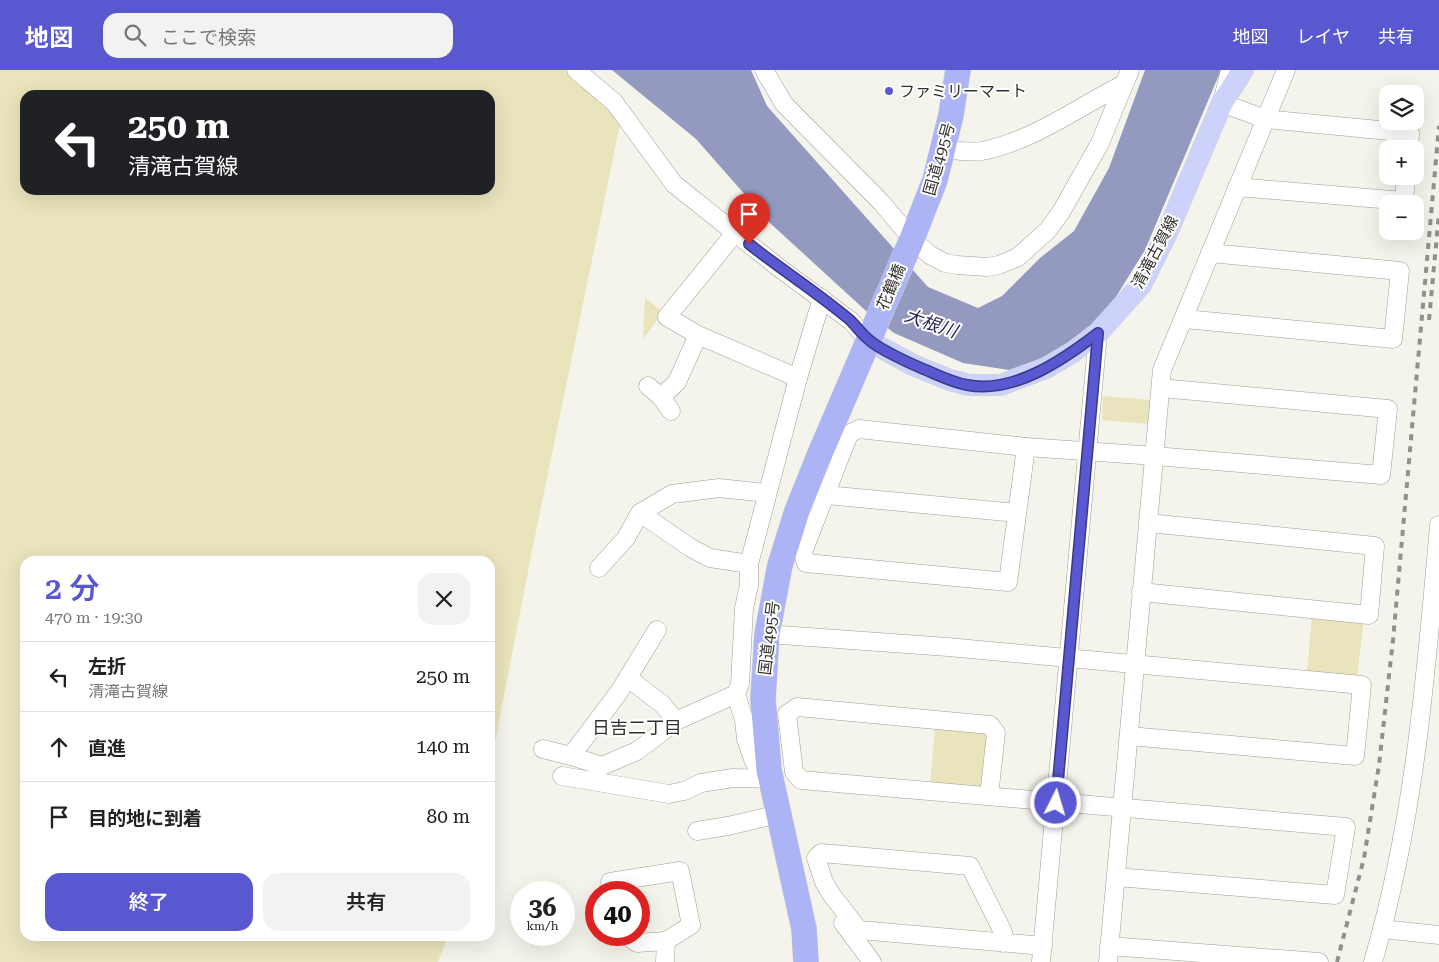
<!DOCTYPE html>
<html lang="ja">
<meta charset="utf-8">
<style>
:root{--surface:#fff;--page:#f2f2f2;--text:#222;--muted:#767676;--line:#e0e0e0;--accent:#5a58d0}
body{margin:0;font-family:"Roboto Serif","Noto Sans JP",serif;background:var(--page);color:var(--text);height:100vh;display:flex;flex-direction:column;font-size:19px;white-space:nowrap}
*{box-sizing:border-box;margin:0}
p{font-size:16px;color:var(--muted)}
.icon{flex:none;width:28px;height:28px;fill:none;stroke:currentColor;stroke-width:2;stroke-linecap:round;stroke-linejoin:round}
.map{position:relative;flex:1;overflow:hidden}
.panel{position:absolute;left:20px;top:486px;width:475px;height:385px;display:flex;flex-direction:column;background:var(--surface);border-radius:15px;box-shadow:0 5px 20px #0002}
.panel>*{flex:none}
.hud{position:absolute;left:20px;top:20px;width:475px;height:105px;border-radius:15px;box-shadow:0 5px 20px #0002;background:#202124;color:#fff;overflow:hidden}
.fabs{position:absolute;left:1379px;top:15px;display:grid;gap:10px}
.fabs a{display:grid;place-items:center;width:45px;height:45px;border-radius:10px;background:var(--surface);box-shadow:0 5px 20px #0002;font-size:25px}
.speed{position:absolute;left:510px;top:811px;display:flex;gap:10px;font-size:25px;font-weight:700;text-align:center}
.speed>*{display:grid;place-content:center;width:65px;height:65px;border-radius:50%;background:var(--surface);box-shadow:0 5px 20px #0002;line-height:1}
.speed small{font-size:12px;font-weight:400}
.speed .limit{border:8px solid #d22;background:#fff;color:#111}
.pin{position:absolute;display:grid;place-items:center;width:42px;height:42px;color:#fff;margin:-51px -21px;border-radius:50% 50% 50% 0;rotate:-45deg;box-shadow:0 0 5px #0007}
.pin .icon{rotate:45deg}
.me{position:absolute;width:55px;margin:-28px;rotate:5deg;stroke-linejoin:round;filter:drop-shadow(0 0 4px #0008)}
.turn{display:flex;align-items:center;gap:18px;height:105px;padding:0 25px;font-size:22px}
.turn .icon{width:65px;height:65px;stroke-width:2.5}
.turn b{display:block;font-size:35px;line-height:42px}
.round{display:grid;place-items:center;flex:none;width:52px;height:52px;border-radius:15px;background:var(--page)}
.summary{display:flex;align-items:center;justify-content:space-between;height:85px;padding:0 25px}
h1{font-size:30px;font-weight:600;line-height:38px;color:var(--accent)}
.primary-button{display:flex;gap:10px;margin-top:auto;padding:10px 25px}
.primary-button a{flex:1;height:58px;border-radius:15px;background:var(--accent);color:#fff;font-size:20px;font-weight:600;line-height:58px;text-align:center}
.primary-button a+a{background:var(--page);color:var(--text)}
ul{padding:0;list-style:none}
li{display:flex;align-items:center;gap:15px;height:70px;padding:0 25px;border-top:1px solid var(--line)}
li div{flex:1}
li b{display:block;font-size:19px}
li em{font-style:normal}
header{display:flex;align-items:center;gap:30px;box-sizing:border-box;height:70px;padding:0 25px;background:var(--accent);color:#fff}
header strong{font-size:24px}
nav{display:flex;gap:28px;margin-inline-start:auto;font-size:18px}
.search{width:350px;height:45px;background:var(--page);display:flex;align-items:center;gap:12px;box-sizing:border-box;padding:0 18px;border-radius:15px;color:var(--muted);font-size:19px}
.map>svg:first-child{display:block}
.green{fill:#eae4bd;fill-rule:evenodd}
.water{fill:#9499c0}
.lines{fill:none;stroke-linecap:round;stroke-linejoin:round}
.minor-casing{stroke:#9e9d96;stroke-width:19}
.major-casing{stroke:#d2d2d1;stroke-width:22}
.highway-casing{stroke:#d2d2d1;stroke-width:26}
.minor{stroke:#fff;stroke-width:18}
.major{stroke:#cdd2fa;stroke-width:21}
.highway{stroke:#acb4f6;stroke-width:25}
.rail{stroke:#91908a;stroke-width:4;stroke-dasharray:6 6;stroke-linecap:butt}
.route-casing{stroke:#3a3987;stroke-width:12}
.route{stroke:#5a58d0;stroke-width:9}
.poi-dot{fill:#5a58d0;stroke:#fff;stroke-width:2}
.labels{text-anchor:middle;dominant-baseline:central;stroke-width:4;stroke-linejoin:round;paint-order:stroke}
.poi-label{font-size:16px;fill:#32312e;stroke:#fff;text-anchor:start}
.street-label{font-size:16px;fill:#32312e;stroke:#fff}
.water-label{font-size:18px;font-style:italic;fill:#262758;stroke:#fff}
.neighbourhood-label{font-size:18px;fill:#32312e;stroke:#fff}
</style>
<header>
<strong>地図</strong>
<div class="search"><svg class="icon" aria-label="search" viewBox="0 0 24 24"><circle cx="10" cy="10" r="6"/><path d="M15 15l6 6"/></svg>ここで検索</div>
<nav><a>地図</a><a>レイヤ</a><a>共有</a></nav>
</header>
<div class="map">
<svg width="1439" height="892" viewBox="0 0 1439 892">
<rect width="100%" height="100%" fill="#f5f4ec"/>
<g class="green">
<path d="M 0,0 L 588,0 L 625,30 L 532,481 L 490,698 L 490,491 L 25,491 L 25,866 L 448,866 L 438,892 L 0,892 ZM 25,25 L 490,25 L 490,120 L 25,120 Z"/>
<path d="M 645,228 L 663,242 L 643,269 Z"/>
<path d="M 1103,326 L 1151,330 L 1149,354 L 1102,350 Z"/>
<path d="M 1312,543 L 1364,548 L 1357,609 L 1307,603 Z"/>
<path d="M 935,658 L 988,663 L 983,721 L 930,717 Z"/>
</g>
<path class="water" d="M 612,0 L 751,0 L 767,36 L 928,217 L 978,238 L 1002,226 L 1040,188 L 1074,161 L 1109,98 L 1145,0 L 1221,0 L 1145,180 L 1109,238 L 1065,280 L 1009,300 L 963,293 L 894,263 L 865,240 L 770,153 L 696,69 Z"/>
<g class="lines">
<defs>
<g id="minor">
<path d="M 576,0 L 614,32 L 674,114 L 778,197 L 851,251 L 869,271"/>
<path d="M 764,0 L 784,34 L 881,132 L 912,169 L 930,185 L 945,193 L 957,195 L 987,197 L 999,195 L 1018,187 L 1048,160 L 1061,142 L 1100,73 L 1130,0"/>
<path d="M 1230,0 L 1222,33 L 1265,49 L 1410,63 L 1409,79"/>
<path d="M 943,79 C 955,80 970,83 982,81 C 1033,71 1078,37 1124,14"/>
<path d="M 1237,117 L 1404,131 L 1406,106"/>
<path d="M 735,163 L 667,247 L 698,265 L 798,308"/>
<path d="M 1185,249 L 1393,269 L 1400,201 L 1210,183"/>
<path d="M 648,316 L 661,327 L 671,341"/>
<path d="M 661,327 L 677,312 L 698,265"/>
<path d="M 859,359 L 1026,377 L 1008,512 L 806,493 L 803,482 L 849,364 Z"/>
<path d="M 1026,377 L 1155,386 L 1381,405 L 1388,339 L 1161,318"/>
<path d="M 767,423 L 719,418 L 672,424 L 640,443 L 691,478 L 710,488 L 749,494 L 798,308 L 822,228"/>
<path d="M 826,425 L 1017,443"/>
<path d="M 749,494 L 749,515 L 744,538 L 740,614 L 736,624 L 744,650 L 746,669 L 753,689 L 758,699 L 769,700"/>
<path d="M 599,498 L 626,468 L 640,443"/>
<path d="M 1141,522 L 1369,545 L 1375,476 L 1149,453"/>
<path d="M 767,564 L 948,577 L 1362,615 L 1355,686 L 1129,666"/>
<path d="M 676,651 L 736,624"/>
<path d="M 543,679 L 571,686 L 619,622 L 657,560"/>
<path d="M 571,686 L 602,696 L 637,681 L 676,651 L 662,634 L 628,608"/>
<path d="M 562,706 L 669,724 L 684,721 L 701,713 L 733,708 L 770,709"/>
<path d="M 989,726 L 996,663 L 990,655 L 797,637 L 787,644 L 794,702 L 801,710 L 1346,757 L 1335,825 L 1116,807"/>
<path d="M 697,761 L 728,756 L 779,744"/>
<path d="M 610,812 L 680,801 L 691,855 L 666,871 L 665,892"/>
<path d="M 843,853 L 872,892"/>
<path d="M 1382,859 L 1439,865"/>
<path d="M 630,865 L 630,868 L 637,873 L 666,871"/>
<path d="M 1003,873 L 1003,862 L 970,796 L 821,783 L 816,788 L 824,812 L 831,824 L 859,860 L 1043,876"/>
<path d="M 1109,876 L 1319,892"/>
<path d="M 1041,892 L 1098,263"/>
<path d="M 1108,892 L 1162,300 L 1286,0"/>
<path d="M 1373,892 C 1415,748 1426,604 1439,455"/>
</g>
<path id="major" d="M 869,271 L 913,295 L 950,310 L 969,315 L 1001,315 L 1046,298 L 1073,282 L 1098,263 L 1141,215 L 1167,163 L 1222,33 L 1243,0"/>
<path id="highway" d="M 806,892 L 804,859 L 769,700 L 763,629 L 767,564 L 780,495 L 797,441 L 819,386 L 912,169 L 935,110 L 951,45 L 958,0"/>
</defs>
<use href="#minor" class="minor-casing"/>
<use href="#major" class="major-casing"/>
<use href="#highway" class="highway-casing"/>
<use href="#minor" class="minor"/>
<use href="#major" class="major"/>
<use href="#highway" class="highway"/>
<g class="rail">
<path d="M 1429,250 L 1439,143"/>
<path d="M 1337,892 L 1364,788 L 1379,695 L 1393,570 L 1439,56"/>
</g>
</g>
<g class="lines">
<defs>
<path id="route" d="M 749,174 C 782,200 818,223 850,250 C 856,256 861,263 868,269 C 877,278 909,293 921,298 C 936,304 951,312 967,315 C 1014,324 1063,290 1098,263 L 1056,733"/>
</defs>
<use href="#route" class="route-casing"/>
<use href="#route" class="route"/>
</g>
<circle class="poi-dot" cx="889" cy="21" r="5"/>
<g class="labels">
<g class="poi-label">
<text x="899" y="21">ファミリーマート</text>
</g>
<g class="street-label">
<text transform="translate(939 89) rotate(-74)">国道495号</text>
<text transform="translate(1155 182) rotate(-62)">清滝古賀線</text>
<text transform="translate(891 217) rotate(-67)">花鶴橋</text>
<text transform="translate(769 568) rotate(-83)">国道495号</text>
</g>
<g class="water-label">
<text transform="translate(931 253) rotate(19)">大根川</text>
</g>
<g class="neighbourhood-label">
<text x="637" y="657">日吉二丁目</text>
</g>
</g>
</svg>
<div class="fabs">
<a><svg class="icon" aria-label="layers" viewBox="0 0 24 24"><path d="M12 4l9 5-9 5-9-5zM3 14l9 5 9-5"/></svg></a>
<a>+</a>
<a>−</a>
</div>
<div class="speed"><div>36<small>km/h</small></div><div class="limit">40</div></div>
<div class="pin" style="left:749px;top:174px;background:#d93025"><svg class="icon" aria-label="arrive" viewBox="0 0 24 24"><path d="M6 21V4h12l-3 4 3 4H6"/></svg></div>
<svg class="me" style="left:1056px;top:733px" viewBox="-20 -20 40 40"><circle r="17" fill="#5a58d0" stroke="#fff" stroke-width="3"/><path d="M0-11L8 9 0 5-8 9z" fill="#fff"/></svg>
<div class="hud">
<div class="turn"><svg class="icon" aria-label="left" viewBox="0 0 24 24"><path d="M17 20v-9H6M10 6l-5 5 5 5"/></svg><div><b>250 m</b>清滝古賀線</div></div>
</div>
<section class="panel">
<div class="summary"><div><h1>2 分</h1><p>470 m · 19:30</p></div><a class="round"><svg class="icon" aria-label="close" viewBox="0 0 24 24"><path d="M6 6l12 12M18 6L6 18"/></svg></a></div>
<ul>
<li><svg class="icon" aria-label="left" viewBox="0 0 24 24"><path d="M17 20v-9H6M10 6l-5 5 5 5"/></svg><div><b>左折</b><p>清滝古賀線</p></div><em>250 m</em></li>
<li><svg class="icon" aria-label="ahead" viewBox="0 0 24 24"><path d="M12 20V5M6 11l6-6 6 6"/></svg><div><b>直進</b></div><em>140 m</em></li>
<li><svg class="icon" aria-label="arrive" viewBox="0 0 24 24"><path d="M6 21V4h12l-3 4 3 4H6"/></svg><div><b>目的地に到着</b></div><em>80 m</em></li>
</ul>
<div class="primary-button"><a>終了</a><a>共有</a></div>
</section>
</div>
